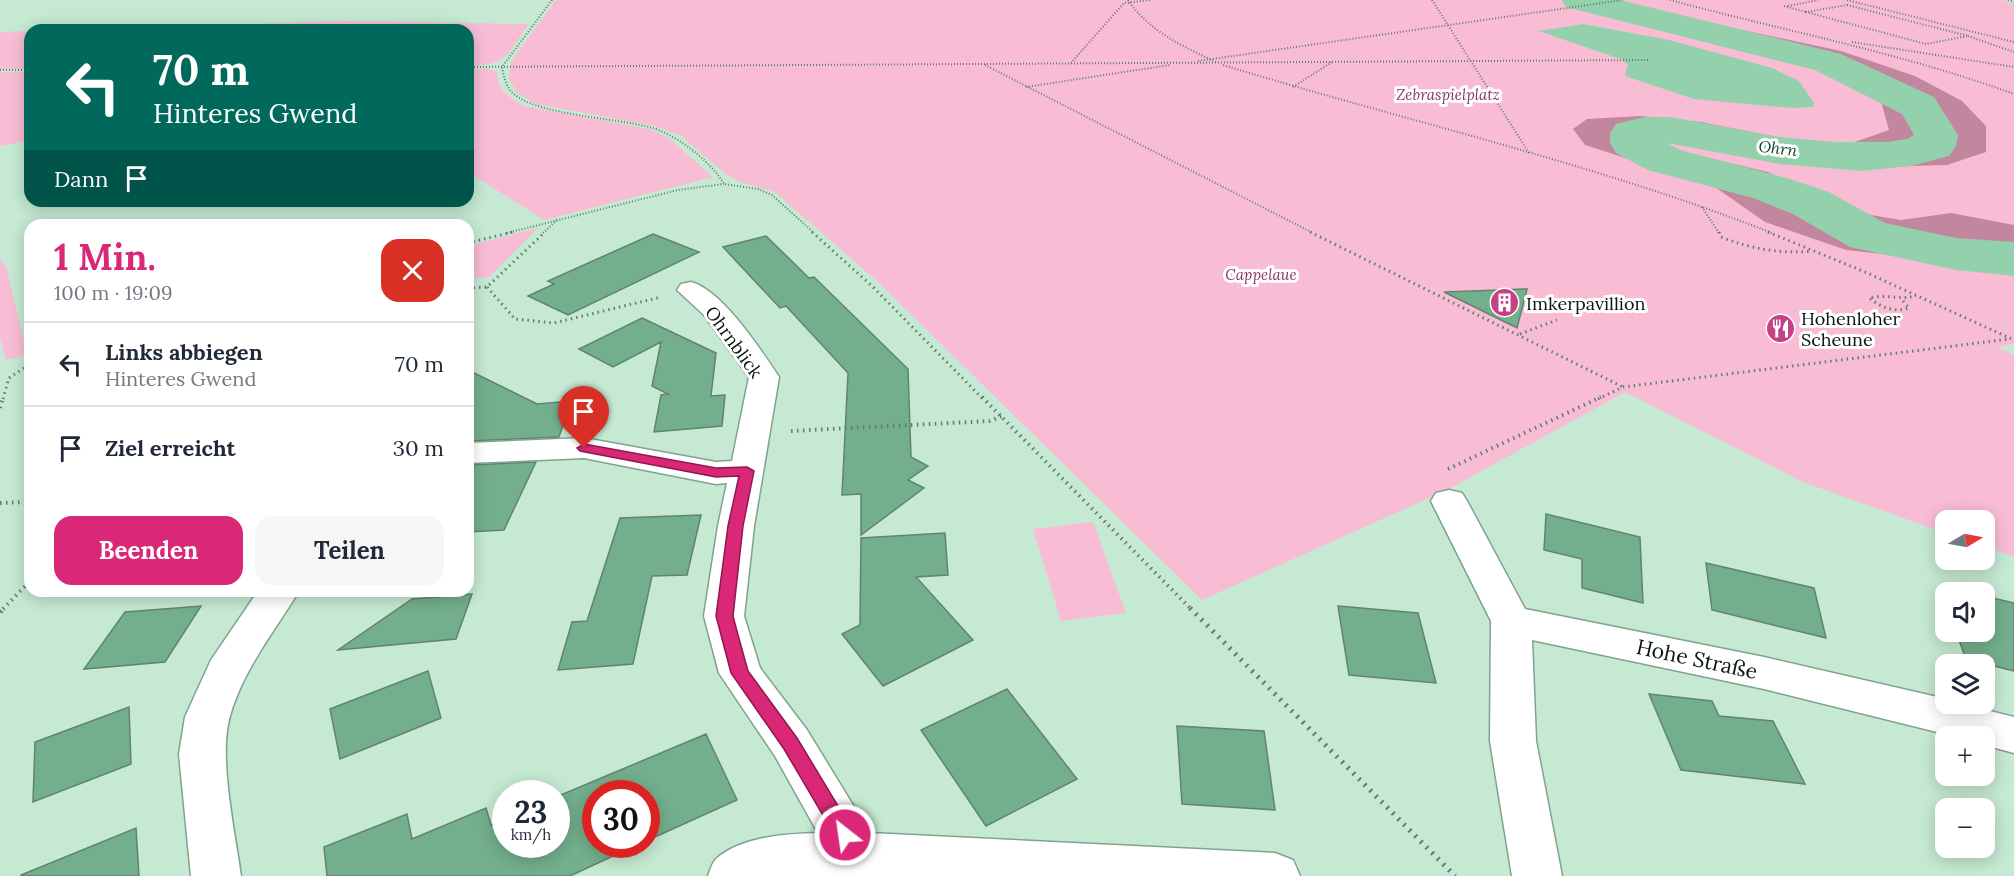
<!DOCTYPE html>
<html lang="de">
<meta charset="utf-8">
<style>
:root{--surface:#fff;--page:#f6f6f7;--text:#1f2937;--muted:#747a83;--line:#e0e1e3;--accent:#db2777}
body{margin:0;font-family:Lora,serif;background:var(--page);color:var(--text);height:100vh;display:flex;flex-direction:column;font-size:22px;white-space:nowrap}
*{box-sizing:border-box;margin:0}
p{font-size:20px;color:var(--muted)}
.icon{flex:none;width:33px;height:33px;fill:none;stroke:currentColor;stroke-width:2;stroke-linecap:round;stroke-linejoin:round}
.map{position:relative;flex:1;overflow:hidden}
.drawer{position:absolute;left:24px;top:219px;width:450px;height:378px;display:flex;flex-direction:column;background:var(--surface);border-radius:18px;box-shadow:0 3px 15px #0003}
.drawer>*{flex:none}
.guide{position:absolute;left:24px;top:24px;width:450px;height:183px;border-radius:18px;box-shadow:0 3px 15px #0003;background:#00695c;color:#fff;overflow:hidden}
.needle{width:39px;rotate:80deg}
.tools{position:absolute;left:1935px;top:510px;display:grid;gap:12px}
.tools a{display:grid;place-items:center;width:60px;height:60px;border-radius:12px;background:var(--surface);box-shadow:0 3px 15px #0003;font-size:30px}
.speed{position:absolute;left:492px;top:780px;display:flex;gap:12px;font-size:30px;font-weight:700;text-align:center}
.speed>*{display:grid;place-content:center;width:78px;height:78px;border-radius:50%;background:var(--surface);box-shadow:0 3px 15px #0003;line-height:1}
.speed small{font-size:15px;font-weight:400}
.speed .limit{border:9px solid #d22;background:#fff;color:#111}
.pin{position:absolute;display:grid;place-items:center;width:51px;height:51px;color:#fff;margin:-62px -26px;border-radius:50% 50% 50% 0;rotate:-45deg;box-shadow:0 0 6px #0007}
.pin .icon{rotate:45deg}
.me{position:absolute;width:66px;margin:-33px;rotate:330deg;stroke-linejoin:round;filter:drop-shadow(0 0 4px #0008)}
.turn{display:flex;align-items:center;gap:21px;height:126px;padding:0 30px;font-size:27px}
.turn .icon{width:78px;height:78px;stroke-width:2.5}
.turn b{display:block;font-size:42px;line-height:51px}
.then{display:flex;align-items:center;height:57px;padding:0 30px;background:#0003;gap:12px;font-size:22px}
.round{display:grid;place-items:center;flex:none;width:63px;height:63px;border-radius:18px;background:var(--page)}
.headline{display:flex;align-items:center;justify-content:space-between;height:102px;padding:0 30px}
h1{font-size:36px;font-weight:800;line-height:45px;color:var(--accent)}
.action{display:flex;gap:12px;margin-top:auto;padding:12px 30px}
.action a{flex:1;height:69px;border-radius:18px;background:var(--accent);color:#fff;font-size:24px;font-weight:800;line-height:69px;text-align:center}
.action a+a{background:var(--page);color:var(--text)}
ul{padding:0;list-style:none}
li{display:flex;align-items:center;gap:18px;height:84px;padding:0 30px;border-top:2px solid var(--line)}
li div{flex:1}
li b{display:block;font-size:22px}
li em{font-style:normal}
.map>svg:first-child{display:block}
.green{fill:#f8bdd5}
.forest{fill:#c3869f}
.water{fill:#93d1ac}
.lines{fill:none;stroke-linecap:round;stroke-linejoin:round}
.river{fill:#93d1ac;fill-rule:evenodd}
.building{fill:#73af8c;stroke:#62836f;stroke-width:1.5}
.minor-casing{stroke:#81a38e;stroke-width:3}
.path-far3{stroke:#647c6e;stroke-width:2;stroke-dasharray:1 2;stroke-linecap:butt}
.path-far2{stroke:#647c6e;stroke-width:3;stroke-dasharray:1.5 4;stroke-linecap:butt}
.path-far1{stroke:#647c6e;stroke-width:4;stroke-dasharray:1.5 4.5;stroke-linecap:butt}
.path{stroke:#647c6e;stroke-width:5;stroke-dasharray:2 6;stroke-linecap:butt}
.minor{fill:#fff;fill-rule:evenodd}
.route{fill:#db2777;stroke:#8e194d;stroke-width:1.5}
.labels{text-anchor:middle;dominant-baseline:central;stroke-width:6;stroke-linejoin:round;paint-order:stroke}
.far-park-label{font-size:15px;font-style:italic;fill:#83385b;stroke:#fff}
.far-water-label{font-size:16px;font-style:italic;fill:#0e3f28;stroke:#fff}
.poi-label{font-size:18px;fill:#0a1710;stroke:#fff;text-anchor:start}
.street-label{font-size:18px;fill:#0a1710;stroke:#fff}
.near-street-label{font-size:21px;fill:#0a1710;stroke:#fff}
</style>
<div class="map">
<svg width="2014" height="876" viewBox="0 0 2014 876">
<rect width="100%" height="100%" fill="#c5e9d2"/>
<g class="green">
<path d="M 556,0 L 2002,0 L 2014,4 L 2014,344 L 1998,347 L 2014,355 L 2014,557 L 1985,546 L 1984,520 L 1946,520 L 1945,533 L 1803,482 L 1625,392 L 1449,489 L 1202,600 L 877,281 L 775,192 L 740,182 L 727,175 L 680,135 L 654,126 L 536,104 L 517,93 L 509,79 L 511,61 Z"/>
<path d="M 344,21 L 529,24 C 506,55 509,65 468,66 L 468,30 L 65,30 Z"/>
<path d="M 30,31 L 30,69 L 0,69 L 0,32 Z"/>
<path d="M 468,69 L 489,69 L 497,72 C 497,90 510,98 524,106 L 649,129 L 669,138 L 713,177 L 544,220 L 468,172 Z"/>
<path d="M 0,72 L 30,72 L 30,140 L 0,146 Z"/>
<path d="M 538,228 L 489,277 L 468,279 L 468,246 Z"/>
<path d="M 0,259 L 6,266 L 27,355 L 6,360 L 0,338 Z"/>
<path d="M 1093,522 L 1126,613 L 1061,621 L 1033,529 Z"/>
</g>
<path class="forest" d="M 1611,2 L 1841,51 L 1915,76 L 1962,101 L 1986,126 L 1986,152 L 1947,165 L 1872,167 L 1801,163 L 1670,136 L 1649,138 L 1653,145 L 1768,172 L 1847,211 L 1901,220 L 1951,213 L 2014,225 L 2014,271 L 2000,267 L 1846,250 L 1765,222 L 1715,187 L 1585,145 L 1573,129 L 1587,119 L 1640,116 L 1701,122 L 1801,142 L 1852,143 L 1889,130 L 1881,101 L 1829,74 L 1781,55 L 1566,7 Z"/>
<path class="water" d="M 1583,24 L 1669,40 L 1772,68 L 1799,81 L 1814,103 L 1813,107 L 1792,108 L 1694,99 L 1628,77 L 1625,75 L 1628,65 L 1623,60 L 1539,31 Z"/>
<g class="lines">
<path class="river" d="M 1562,0 L 1620,0 L 1841,54 L 1934,97 L 1958,135 L 1956,146 L 1949,156 L 1911,166 L 1861,171 L 1780,164 L 1667,143 L 1680,150 L 1787,178 L 1829,192 L 1885,223 L 1956,238 L 2014,242 L 2014,276 L 1956,270 L 1850,247 L 1793,214 L 1753,198 L 1648,170 L 1616,153 L 1610,143 L 1610,133 L 1616,124 L 1644,117 L 1670,117 L 1780,137 L 1834,142 L 1887,142 L 1907,139 L 1914,135 L 1902,114 L 1815,70 L 1566,7 Z"/>
</g>
<g class="building">
<path d="M 653,234 L 699,252 L 568,315 L 528,296 L 554,284 L 548,281 Z"/>
<path d="M 766,236 L 809,278 L 814,277 L 908,369 L 911,457 L 928,466 L 908,480 L 924,488 L 861,535 L 861,494 L 842,495 L 848,373 L 786,306 L 780,308 L 723,247 Z"/>
<path d="M 1527,289 L 1517,328 L 1444,292 Z"/>
<path d="M 642,318 L 716,353 L 711,396 L 725,395 L 722,426 L 654,432 L 661,395 L 668,394 L 652,386 L 661,342 L 613,367 L 579,349 Z"/>
<path d="M 468,370 L 537,404 L 571,401 L 559,437 L 468,441 Z"/>
<path d="M 536,462 L 504,530 L 468,532 L 468,465 Z"/>
<path d="M 1546,514 L 1640,537 L 1643,603 L 1582,588 L 1582,559 L 1544,550 Z"/>
<path d="M 701,515 L 687,575 L 652,576 L 633,664 L 558,670 L 572,622 L 587,621 L 620,518 Z"/>
<path d="M 945,533 L 948,575 L 916,577 L 973,640 L 883,686 L 842,634 L 860,625 L 861,538 Z"/>
<path d="M 1706,563 L 1814,588 L 1826,638 L 1712,610 Z"/>
<path d="M 472,594 L 456,639 L 338,650 L 412,599 Z"/>
<path d="M 1984,596 L 2014,603 L 2014,671 L 1966,659 L 1956,632 L 1984,632 Z"/>
<path d="M 201,606 L 165,662 L 84,669 L 125,612 Z"/>
<path d="M 1338,606 L 1418,613 L 1436,683 L 1349,675 Z"/>
<path d="M 428,671 L 441,718 L 340,759 L 330,709 Z"/>
<path d="M 1007,689 L 1077,779 L 986,826 L 921,730 Z"/>
<path d="M 1649,694 L 1712,701 L 1719,716 L 1773,721 L 1805,784 L 1681,770 Z"/>
<path d="M 129,707 L 131,764 L 33,802 L 35,742 Z"/>
<path d="M 1177,726 L 1264,731 L 1275,810 L 1182,804 Z"/>
<path d="M 706,734 L 737,800 L 646,841 L 646,794 L 596,794 L 596,844 L 639,844 L 570,876 L 327,876 L 324,847 L 407,814 L 412,839 L 486,808 L 491,825 L 506,819 L 506,844 L 556,844 L 556,797 Z"/>
<path d="M 136,828 L 139,876 L 21,876 L 21,875 Z"/>
</g>
<g class="lines">
<defs>
<g id="minor">
<path d="M 691,282 C 722,290 761,350 779,377 L 754,526 L 744,616 L 760,668 L 807,730 L 870,833 L 1275,853 L 1293,860 L 1300,876 L 708,876 C 710,871 712,863 716,859 C 742,836 786,834 818,833 L 775,756 L 719,673 L 704,616 L 718,526 L 727,483 L 716,484 L 584,458 L 468,463 L 468,443 L 584,438 L 716,462 L 732,461 L 749,377 L 704,315 L 677,290 L 681,284 Z"/>
<path d="M 1449,490 L 1462,493 L 1467,501 L 1525,609 L 1764,657 L 1946,699 L 1946,704 L 1962,704 L 2014,717 L 2014,753 L 1984,745 L 1984,736 L 1953,736 L 1764,689 L 1532,640 L 1536,741 L 1562,876 L 1512,876 L 1490,741 L 1491,621 L 1431,501 L 1436,493 Z"/>
<path d="M 258,591 L 299,591 C 274,632 243,670 230,716 C 218,756 235,832 241,876 L 191,876 L 179,754 L 185,717 L 211,660 Z"/>
</g>
</defs>
<use href="#minor" class="minor-casing"/>
<g class="path-far3">
<path d="M 552,0 L 502,67 C 504,77 506,88 515,95 C 541,115 614,118 649,127 C 674,133 711,161 724,184 L 758,189 L 772,195 L 814,233"/>
<path d="M 1128,0 C 1150,32 1182,46 1216,62"/>
<path d="M 1432,0 L 1529,153"/>
<path d="M 1670,0 C 1785,31 1902,53 2014,94"/>
<path d="M 1847,0 L 2014,42"/>
<path d="M 2008,0 L 2014,2"/>
<path d="M 1847,5 L 1968,36 L 1926,44 L 1806,12 Z"/>
<path d="M 1784,6 L 1806,12"/>
<path d="M 1788,6 L 1818,0"/>
<path d="M 1968,36 L 2014,52"/>
<path d="M 1852,42 L 2014,67"/>
<path d="M 1198,61 L 1623,0"/>
<path d="M 1071,63 L 1124,3 L 1150,0"/>
<path d="M 985,65 L 1313,233"/>
<path d="M 1223,65 C 1406,121 1594,163 1772,233"/>
<path d="M 468,67 L 1649,60"/>
<path d="M 0,70 L 30,70"/>
<path d="M 1026,87 L 1170,65"/>
<path d="M 1293,87 L 1332,62"/>
<path d="M 1702,207 L 1719,233"/>
<path d="M 507,233 L 678,190 L 724,184"/>
<path d="M 543,233 L 557,220"/>
</g>
<g class="path-far2">
<path d="M 812,232 L 872,286 L 983,399"/>
<path d="M 1310,232 L 1623,387"/>
<path d="M 1719,232 L 1721,237 C 1752,249 1779,254 1812,251"/>
<path d="M 1768,232 L 1865,272 L 2014,340"/>
<path d="M 468,243 L 513,232"/>
<path d="M 487,287 L 515,319 L 554,323 L 661,297"/>
<path d="M 468,288 L 487,287 L 545,232"/>
<path d="M 1903,301 L 1909,308 C 1894,313 1881,307 1869,298 C 1885,294 1900,300 1916,296"/>
<path d="M 1520,334 L 1557,320"/>
<path d="M 3,399 L 9,378 L 30,364"/>
<path d="M 1598,399 L 1623,387 L 2010,339"/>
</g>
<g class="path-far1">
<path d="M 982,397 L 1191,609"/>
<path d="M 0,408 L 3,397"/>
<path d="M 791,431 L 990,421 L 1002,416"/>
<path d="M 1448,469 L 1601,397"/>
<path d="M 0,503 L 30,502"/>
<path d="M 3,609 L 30,581"/>
</g>
<g class="path">
<path d="M 1190,608 L 1455,876"/>
<path d="M 0,612 L 4,608"/>
</g>
<use href="#minor" class="minor"/>
</g>
<path class="route" d="M 584,444 L 716,468 L 747,467 L 754,471 L 743,526 L 733,616 L 738,635 L 748,671 L 797,738 L 852,829 L 855,835 L 852,841 L 845,844 L 838,841 L 784,749 L 731,673 L 716,616 L 728,526 L 739,476 L 716,477 L 580,451 L 577,448 Z"/>
<defs>
<symbol id="building-disc" viewBox="-11 -11 22 22"><circle r="9.5" fill="#c64184" stroke="#fff"/><path d="M-4-6H4V6H1V3H-1V6H-4ZM-2.5-4.3h1.7v1.8h-1.7ZM.8-4.3h1.7v1.8H.8ZM-2.5-1h1.7V.8h-1.7ZM.8-1h1.7V.8H.8Z" fill="#fff"/></symbol>
<symbol id="restaurant-disc" viewBox="-11 -11 22 22"><circle r="9.5" fill="#c64184" stroke="#fff"/><path d="M-5-6h1v4h1v-4h1v4h1v-4h1v5L-1.5 .5V6h-2V.5L-5-1ZM5-6V6H3V1.5H1.5Q1.5-4 5-6Z" fill="#fff"/></symbol>
</defs>
<g fill-rule="evenodd">
<use href="#building-disc" x="1488" y="286" width="33" height="33"/>
<use href="#restaurant-disc" x="1764" y="312" width="33" height="33"/>
</g>
<g class="labels">
<g class="far-park-label">
<text x="1448" y="94">Zebraspielplatz</text>
<text x="1261" y="274">Cappelaue</text>
</g>
<g class="far-water-label">
<text transform="translate(1778 148) rotate(7)">Ohrn</text>
</g>
<g class="poi-label">
<text x="1526" y="303">Imkerpavillion</text>
<text x="1801" y="318">Hohenloher<tspan x="1801" dy="21">Scheune</tspan></text>
</g>
<g class="street-label">
<text transform="translate(734 342) rotate(54)">Ohrnblick</text>
</g>
<g class="near-street-label">
<text transform="translate(1697 659) rotate(12)">Hohe Straße</text>
</g>
</g>
</svg>
<div class="tools">
<a><svg class="needle" viewBox="-14 -14 28 28"><path d="M0-13l5 13h-10z" fill="#e53935"/><path d="M0 13l5-13h-10z" fill="#747a83"/></svg></a>
<a><svg class="icon" aria-label="sound" viewBox="0 0 24 24"><path d="M4 9h4l5-4v14l-5-4H4zM17 9q2 3 0 6"/></svg></a>
<a><svg class="icon" aria-label="layers" viewBox="0 0 24 24"><path d="M12 4l9 5-9 5-9-5zM3 14l9 5 9-5"/></svg></a>
<a>+</a>
<a>−</a>
</div>
<div class="speed"><div>23<small>km/h</small></div><div class="limit">30</div></div>
<div class="pin" style="left:584px;top:448px;background:#d93025"><svg class="icon" aria-label="arrive" viewBox="0 0 24 24"><path d="M6 21V4h12l-3 4 3 4H6"/></svg></div>
<svg class="me" style="left:845px;top:835px" viewBox="-20 -20 40 40"><circle r="17" fill="#db2777" stroke="#fff" stroke-width="3"/><path d="M0-11L8 9 0 5-8 9z" fill="#fff"/></svg>
<div class="guide">
<div class="turn"><svg class="icon" aria-label="left" viewBox="0 0 24 24"><path d="M17 20v-9H6M10 6l-5 5 5 5"/></svg><div><b>70 m</b>Hinteres Gwend</div></div>
<div class="then">Dann<svg class="icon" aria-label="arrive" viewBox="0 0 24 24"><path d="M6 21V4h12l-3 4 3 4H6"/></svg></div>
</div>
<section class="drawer">
<div class="headline"><div><h1>1 Min.</h1><p>100 m · 19:09</p></div><a class="round" style="background:#d93025;color:#fff"><svg class="icon" aria-label="close" viewBox="0 0 24 24"><path d="M6 6l12 12M18 6L6 18"/></svg></a></div>
<ul>
<li><svg class="icon" aria-label="left" viewBox="0 0 24 24"><path d="M17 20v-9H6M10 6l-5 5 5 5"/></svg><div><b>Links abbiegen</b><p>Hinteres Gwend</p></div><em>70 m</em></li>
<li><svg class="icon" aria-label="arrive" viewBox="0 0 24 24"><path d="M6 21V4h12l-3 4 3 4H6"/></svg><div><b>Ziel erreicht</b></div><em>30 m</em></li>
</ul>
<div class="action"><a>Beenden</a><a>Teilen</a></div>
</section>
</div>
